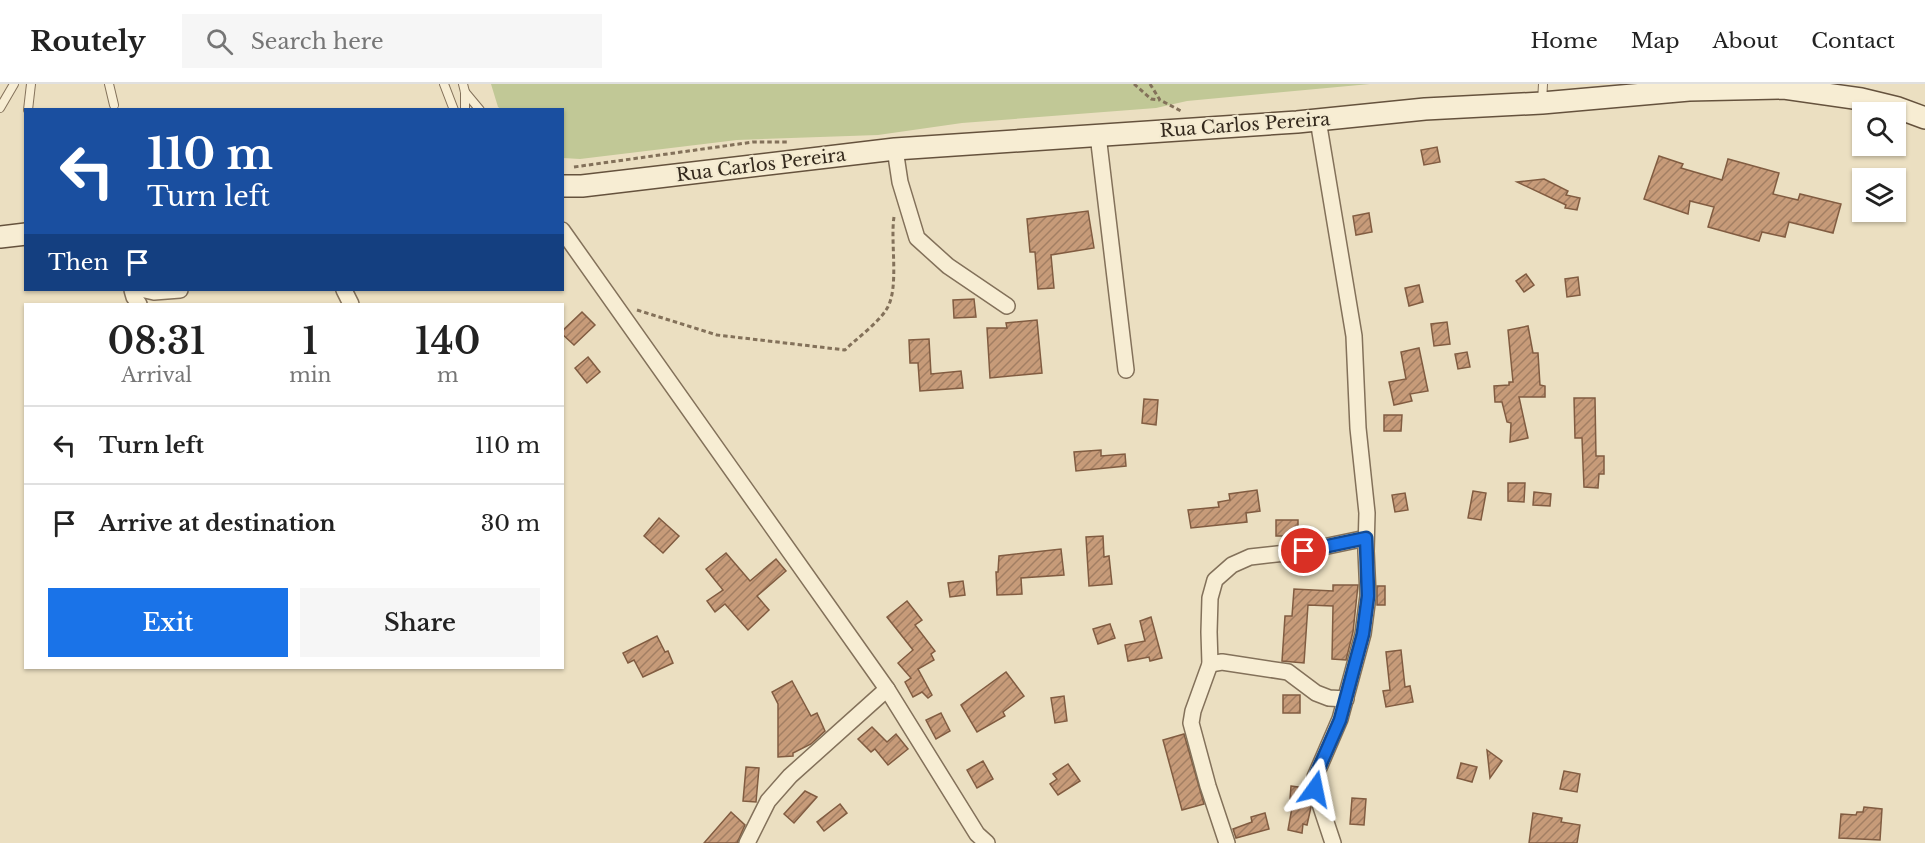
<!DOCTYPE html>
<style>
:root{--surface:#fff;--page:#f6f6f6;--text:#222;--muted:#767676;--line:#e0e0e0;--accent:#1a73e8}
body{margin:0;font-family:"Libre Baskerville",serif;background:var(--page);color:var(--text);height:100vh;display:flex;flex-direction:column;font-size:22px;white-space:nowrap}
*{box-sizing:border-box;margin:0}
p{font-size:20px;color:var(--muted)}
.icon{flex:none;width:33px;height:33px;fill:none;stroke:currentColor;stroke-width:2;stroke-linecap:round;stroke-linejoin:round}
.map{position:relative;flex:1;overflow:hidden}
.panel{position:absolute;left:24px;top:219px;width:540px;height:366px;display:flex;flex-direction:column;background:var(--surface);border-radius:0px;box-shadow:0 2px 4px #0004}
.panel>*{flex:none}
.banner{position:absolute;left:24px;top:24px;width:540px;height:183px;border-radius:0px;box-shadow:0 2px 4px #0004;background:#1a4fa0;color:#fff;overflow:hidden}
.fabs{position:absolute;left:1852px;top:18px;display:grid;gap:12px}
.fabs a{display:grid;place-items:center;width:54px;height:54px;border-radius:0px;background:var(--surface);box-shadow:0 2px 4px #0004;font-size:30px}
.pin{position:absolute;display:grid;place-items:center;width:51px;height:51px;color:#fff;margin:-26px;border:3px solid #fff;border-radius:50%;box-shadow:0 2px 6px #0007}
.me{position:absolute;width:66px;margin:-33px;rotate:12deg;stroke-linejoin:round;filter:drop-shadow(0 0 4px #0008)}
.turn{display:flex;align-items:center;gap:21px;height:126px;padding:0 24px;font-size:27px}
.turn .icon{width:78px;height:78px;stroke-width:2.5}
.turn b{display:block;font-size:42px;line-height:51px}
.then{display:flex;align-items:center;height:57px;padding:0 24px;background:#0003;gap:12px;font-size:22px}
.eta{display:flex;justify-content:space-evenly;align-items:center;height:102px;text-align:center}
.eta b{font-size:36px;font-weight:600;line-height:42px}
.action{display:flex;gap:12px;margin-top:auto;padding:12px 24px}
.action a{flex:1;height:69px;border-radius:0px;background:var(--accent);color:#fff;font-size:24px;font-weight:600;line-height:69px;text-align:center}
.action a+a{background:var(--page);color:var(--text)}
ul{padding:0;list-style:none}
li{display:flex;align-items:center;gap:18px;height:78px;padding:0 24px;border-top:2px solid var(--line)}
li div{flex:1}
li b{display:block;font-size:22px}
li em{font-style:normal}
header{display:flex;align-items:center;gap:36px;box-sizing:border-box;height:84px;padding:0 30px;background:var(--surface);border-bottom:2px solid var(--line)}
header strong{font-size:28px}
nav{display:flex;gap:33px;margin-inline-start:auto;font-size:21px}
.search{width:420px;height:54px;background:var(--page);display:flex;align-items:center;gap:15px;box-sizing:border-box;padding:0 21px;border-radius:0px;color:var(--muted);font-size:22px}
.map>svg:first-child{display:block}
.grass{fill:#c1c896}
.building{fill:url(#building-hatch);stroke:#815c41;stroke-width:1.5}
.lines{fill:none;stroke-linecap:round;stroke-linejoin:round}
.lane-casing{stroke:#83715a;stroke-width:10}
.street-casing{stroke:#83715a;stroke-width:18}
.secondary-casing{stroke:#65523d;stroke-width:24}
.path{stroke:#83715a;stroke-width:3;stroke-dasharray:4.5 3;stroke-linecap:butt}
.lane{stroke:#f7edd3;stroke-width:8}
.street{stroke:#f7edd3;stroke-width:15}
.secondary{stroke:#f7edd3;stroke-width:21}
.route-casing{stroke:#114b97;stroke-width:15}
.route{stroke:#1a73e8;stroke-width:10}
.labels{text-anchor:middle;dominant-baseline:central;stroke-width:4.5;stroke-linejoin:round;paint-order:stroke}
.street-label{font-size:18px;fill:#34291d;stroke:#f3ead0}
</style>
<header>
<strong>Routely</strong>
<div class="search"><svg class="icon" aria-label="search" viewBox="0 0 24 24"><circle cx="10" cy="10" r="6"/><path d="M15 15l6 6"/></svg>Search here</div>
<nav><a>Home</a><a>Map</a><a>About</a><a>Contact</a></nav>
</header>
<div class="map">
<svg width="1925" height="759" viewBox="0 0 1925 759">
<defs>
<pattern id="building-hatch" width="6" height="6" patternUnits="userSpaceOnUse" patternTransform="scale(1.5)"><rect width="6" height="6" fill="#c79b79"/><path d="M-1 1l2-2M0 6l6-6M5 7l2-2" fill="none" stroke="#a27e63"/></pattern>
</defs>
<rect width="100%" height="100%" fill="#ebdfc1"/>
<path class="grass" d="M 491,0 L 1370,0 L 1187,17 L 1156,24 L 962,39 L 878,51 L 737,56 L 580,75 L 563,74 L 562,26 L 501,25 L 498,23 Z"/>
<g class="building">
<path d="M 1437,63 L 1440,78 L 1424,81 L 1421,66 Z"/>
<path d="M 1659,72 L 1683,80 L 1681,84 L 1722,96 L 1728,75 L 1779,89 L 1773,110 L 1798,116 L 1800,110 L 1841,120 L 1833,149 L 1789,138 L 1785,153 L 1762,148 L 1759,157 L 1708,143 L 1714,123 L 1690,117 L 1688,130 L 1644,115 Z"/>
<path d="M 1544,95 L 1568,107 L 1566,111 L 1580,114 L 1577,126 L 1565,124 L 1566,121 L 1517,98 Z"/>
<path d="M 1088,127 L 1094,164 L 1051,171 L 1054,204 L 1038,205 L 1035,168 L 1030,168 L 1027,135 Z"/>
<path d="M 1369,129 L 1372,148 L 1356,151 L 1353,132 Z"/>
<path d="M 1526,190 L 1534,201 L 1524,208 L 1516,197 Z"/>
<path d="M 1578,193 L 1580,211 L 1567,213 L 1565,195 Z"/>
<path d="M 1419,201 L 1423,218 L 1409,222 L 1405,204 Z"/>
<path d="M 974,215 L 976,233 L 954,234 L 953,216 Z"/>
<path d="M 582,228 L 595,241 L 574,261 L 562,250 L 562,247 Z"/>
<path d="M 1037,236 L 1042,289 L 990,294 L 987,244 L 1007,244 L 1006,239 Z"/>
<path d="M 1447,238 L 1450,260 L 1434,262 L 1431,240 Z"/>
<path d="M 1528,242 L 1533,269 L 1538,269 L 1540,301 L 1545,302 L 1545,313 L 1519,313 L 1528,354 L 1510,358 L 1511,339 L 1507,338 L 1502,318 L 1495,318 L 1494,302 L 1509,301 L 1509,298 L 1513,298 L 1508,246 Z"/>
<path d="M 929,255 L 931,290 L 961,287 L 963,304 L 920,307 L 918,279 L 910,279 L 909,256 Z"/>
<path d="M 1419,264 L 1428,307 L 1410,310 L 1412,317 L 1394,321 L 1389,298 L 1406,295 L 1401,268 Z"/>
<path d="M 1467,268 L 1470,283 L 1458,285 L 1455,270 Z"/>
<path d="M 588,273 L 600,288 L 587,299 L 575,284 Z"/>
<path d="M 1574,314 L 1595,314 L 1596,372 L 1604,372 L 1604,390 L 1599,390 L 1598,404 L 1584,403 L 1582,354 L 1575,354 Z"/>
<path d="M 1144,315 L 1158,316 L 1156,341 L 1142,339 Z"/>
<path d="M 1384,331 L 1402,331 L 1401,347 L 1384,347 Z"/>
<path d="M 1101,366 L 1101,372 L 1125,370 L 1126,382 L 1076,387 L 1074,368 Z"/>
<path d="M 1508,399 L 1525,399 L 1524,418 L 1508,417 Z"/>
<path d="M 1257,406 L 1260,427 L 1246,429 L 1247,438 L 1191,444 L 1188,426 L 1219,423 L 1218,418 L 1230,416 L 1229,410 Z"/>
<path d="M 1473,407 L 1486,409 L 1481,436 L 1468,434 Z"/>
<path d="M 1534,408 L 1551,410 L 1550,422 L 1533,421 Z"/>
<path d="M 1405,409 L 1408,426 L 1395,428 L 1392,411 Z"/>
<path d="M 659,434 L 679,452 L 663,469 L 644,452 Z"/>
<rect x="1276" y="436" width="22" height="16"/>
<path d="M 1103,452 L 1104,473 L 1109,472 L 1112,500 L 1089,502 L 1086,453 Z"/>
<path d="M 1061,465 L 1064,491 L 1021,494 L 1022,510 L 997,511 L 996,488 L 998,488 L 999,472 Z"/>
<path d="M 726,469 L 750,497 L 776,475 L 786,487 L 757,512 L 769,526 L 748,546 L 725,520 L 715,528 L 707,517 L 723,506 L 706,485 Z"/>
<path d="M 963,497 L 965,511 L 950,513 L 948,499 Z"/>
<path d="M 1333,501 L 1358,501 L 1353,548 L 1346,576 L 1332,575 L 1333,522 L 1308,521 L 1304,579 L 1282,577 L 1285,532 L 1292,532 L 1294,505 L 1333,507 Z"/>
<rect x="1377" y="502" width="8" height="19"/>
<path d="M 907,517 L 922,536 L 915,541 L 935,567 L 931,570 L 934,576 L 918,585 L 932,611 L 928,614 L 922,608 L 913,613 L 905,598 L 911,594 L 898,579 L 913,566 L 887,533 Z"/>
<path d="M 1151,533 L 1162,574 L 1150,577 L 1149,573 L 1128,577 L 1125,561 L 1145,557 L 1140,537 Z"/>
<path d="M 1110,540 L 1115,554 L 1098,560 L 1093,545 Z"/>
<path d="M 657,552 L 665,568 L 668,567 L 673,579 L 643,593 L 634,576 L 628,579 L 623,569 Z"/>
<path d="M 1401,566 L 1405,603 L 1410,602 L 1413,618 L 1386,623 L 1383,607 L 1390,606 L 1386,568 Z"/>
<path d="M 1006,588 L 1024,612 L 1003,628 L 1005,632 L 977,648 L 961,621 Z"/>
<path d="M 792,597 L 811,632 L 817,629 L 825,647 L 811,660 L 793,669 L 793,672 L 778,673 L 778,620 L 772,608 Z"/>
<rect x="1283" y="611" width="17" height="18"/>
<path d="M 1064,612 L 1067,637 L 1055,639 L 1051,614 Z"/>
<path d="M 941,629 L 950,647 L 936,655 L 926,636 Z"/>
<path d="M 872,643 L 887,658 L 896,650 L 908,665 L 888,681 L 875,665 L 871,668 L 858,655 Z"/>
<path d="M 1184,650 L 1204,720 L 1182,726 L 1163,656 Z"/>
<path d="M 1487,666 L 1502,677 L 1490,694 Z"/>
<path d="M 983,677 L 993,695 L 977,704 L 967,686 Z"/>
<path d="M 1461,679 L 1477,683 L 1472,698 L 1457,694 Z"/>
<path d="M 1068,680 L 1080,697 L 1058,711 L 1050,700 L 1057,695 L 1053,690 Z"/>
<path d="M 746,683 L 759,684 L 756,718 L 743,717 Z"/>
<path d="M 1564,687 L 1580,690 L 1577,708 L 1560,705 Z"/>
<path d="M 1291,702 L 1305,704 L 1303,717 L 1290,715 Z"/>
<path d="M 805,707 L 817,713 L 794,739 L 784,730 Z"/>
<path d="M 1352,714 L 1366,715 L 1364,741 L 1350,740 Z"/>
<path d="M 1293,718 L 1310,721 L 1311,723 L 1307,741 L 1303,740 L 1302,749 L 1288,746 Z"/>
<path d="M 840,720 L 847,729 L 824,747 L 817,738 Z"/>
<path d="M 1864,723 L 1882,725 L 1880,756 L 1839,754 L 1841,730 L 1856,731 L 1857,728 L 1863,728 Z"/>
<path d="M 731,728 L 745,741 L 737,759 L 704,759 Z"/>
<path d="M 1265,729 L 1269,745 L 1236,754 L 1233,745 L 1252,738 L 1251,733 Z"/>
<path d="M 1533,729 L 1562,734 L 1561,738 L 1580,741 L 1577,759 L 1529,759 Z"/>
</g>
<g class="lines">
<defs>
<g id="lane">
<path d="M 109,0 L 114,21"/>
<path d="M 444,0 L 454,26"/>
<path d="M 463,0 L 465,8 L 465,26"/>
<path d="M 465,8 L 480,26"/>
<path d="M 1542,18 L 1543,0"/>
<path d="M 0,24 L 14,0"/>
<path d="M 28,26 L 31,0"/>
</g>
<g id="street">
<path d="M 1318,36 L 1354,252 L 1358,344 L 1367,429 L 1366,467 L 1368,512 L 1363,550 L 1340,635 L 1315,693 L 1315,705 L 1333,759"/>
<path d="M 1098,51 L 1126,286"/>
<path d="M 895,65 L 900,98 L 917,154 L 948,182 L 1007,222"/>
<path d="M 562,146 L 887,605 L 977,750 L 987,759"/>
<path d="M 132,206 L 134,213 L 139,220"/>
<path d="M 145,206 L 154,208 L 180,206"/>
<path d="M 344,206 L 351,220"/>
<path d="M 1210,580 L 1222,578 L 1288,588 L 1316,609 L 1329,614 L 1346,615"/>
<path d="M 747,759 L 768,717 L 790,692 L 887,605"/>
<path d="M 1227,759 L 1208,702 L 1191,639 L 1193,627 L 1210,580 L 1209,548 L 1210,514 L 1215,496 L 1232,481 L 1250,473 L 1304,467 L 1366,454"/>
</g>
<g id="secondary">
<path d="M 562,102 L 582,102 L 895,65 L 1297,38 L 1425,25 L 1542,19 L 1689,6 L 1784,4 L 1861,15 L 1898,24 L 1925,34"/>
<path d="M 0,153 L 26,150"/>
</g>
</defs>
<use href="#lane" class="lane-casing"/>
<use href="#street" class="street-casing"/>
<use href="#secondary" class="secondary-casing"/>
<g class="path">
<path d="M 1134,0 L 1151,15 L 1159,16"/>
<path d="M 1150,0 L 1160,16 L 1181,27"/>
<path d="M 574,83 L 753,58 L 787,58"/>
<path d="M 637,226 L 717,251 L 845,266 C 856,255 878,239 886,226 C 900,206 890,158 894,133"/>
</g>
<use href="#lane" class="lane"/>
<use href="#street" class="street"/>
<use href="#secondary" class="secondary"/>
</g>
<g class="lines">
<defs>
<path id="route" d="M 1304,467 L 1366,454 L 1368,512 L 1363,550 L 1340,636 L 1315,693 L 1315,705"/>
</defs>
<use href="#route" class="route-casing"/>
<use href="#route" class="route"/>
</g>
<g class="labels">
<g class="street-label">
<text transform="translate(1245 41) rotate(-4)">Rua Carlos Pereira</text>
<text transform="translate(761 81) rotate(-7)">Rua Carlos Pereira</text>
</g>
</g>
</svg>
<div class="fabs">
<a><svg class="icon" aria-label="search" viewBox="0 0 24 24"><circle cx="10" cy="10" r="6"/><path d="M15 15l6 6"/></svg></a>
<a><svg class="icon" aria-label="layers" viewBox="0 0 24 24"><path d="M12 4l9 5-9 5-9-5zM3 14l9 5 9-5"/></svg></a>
</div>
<div class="pin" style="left:1304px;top:467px;background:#d93025"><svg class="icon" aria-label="arrive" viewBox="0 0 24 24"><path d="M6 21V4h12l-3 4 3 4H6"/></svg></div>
<svg class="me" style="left:1315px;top:705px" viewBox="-20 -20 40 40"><path d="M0-17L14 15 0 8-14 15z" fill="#1a73e8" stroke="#fff" stroke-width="4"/></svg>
<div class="banner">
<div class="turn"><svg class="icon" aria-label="left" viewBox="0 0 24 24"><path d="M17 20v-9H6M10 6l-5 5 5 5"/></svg><div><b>110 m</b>Turn left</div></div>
<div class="then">Then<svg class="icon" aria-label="arrive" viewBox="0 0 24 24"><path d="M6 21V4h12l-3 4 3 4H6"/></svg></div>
</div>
<section class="panel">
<div class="eta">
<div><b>08:31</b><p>Arrival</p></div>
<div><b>1</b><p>min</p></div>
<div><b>140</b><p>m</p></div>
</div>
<ul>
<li><svg class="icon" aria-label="left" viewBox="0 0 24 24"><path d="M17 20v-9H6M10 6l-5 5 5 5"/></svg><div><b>Turn left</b></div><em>110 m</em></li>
<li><svg class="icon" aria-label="arrive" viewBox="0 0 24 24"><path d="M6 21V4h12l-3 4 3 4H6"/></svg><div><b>Arrive at destination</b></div><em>30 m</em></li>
</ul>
<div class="action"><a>Exit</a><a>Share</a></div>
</section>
</div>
